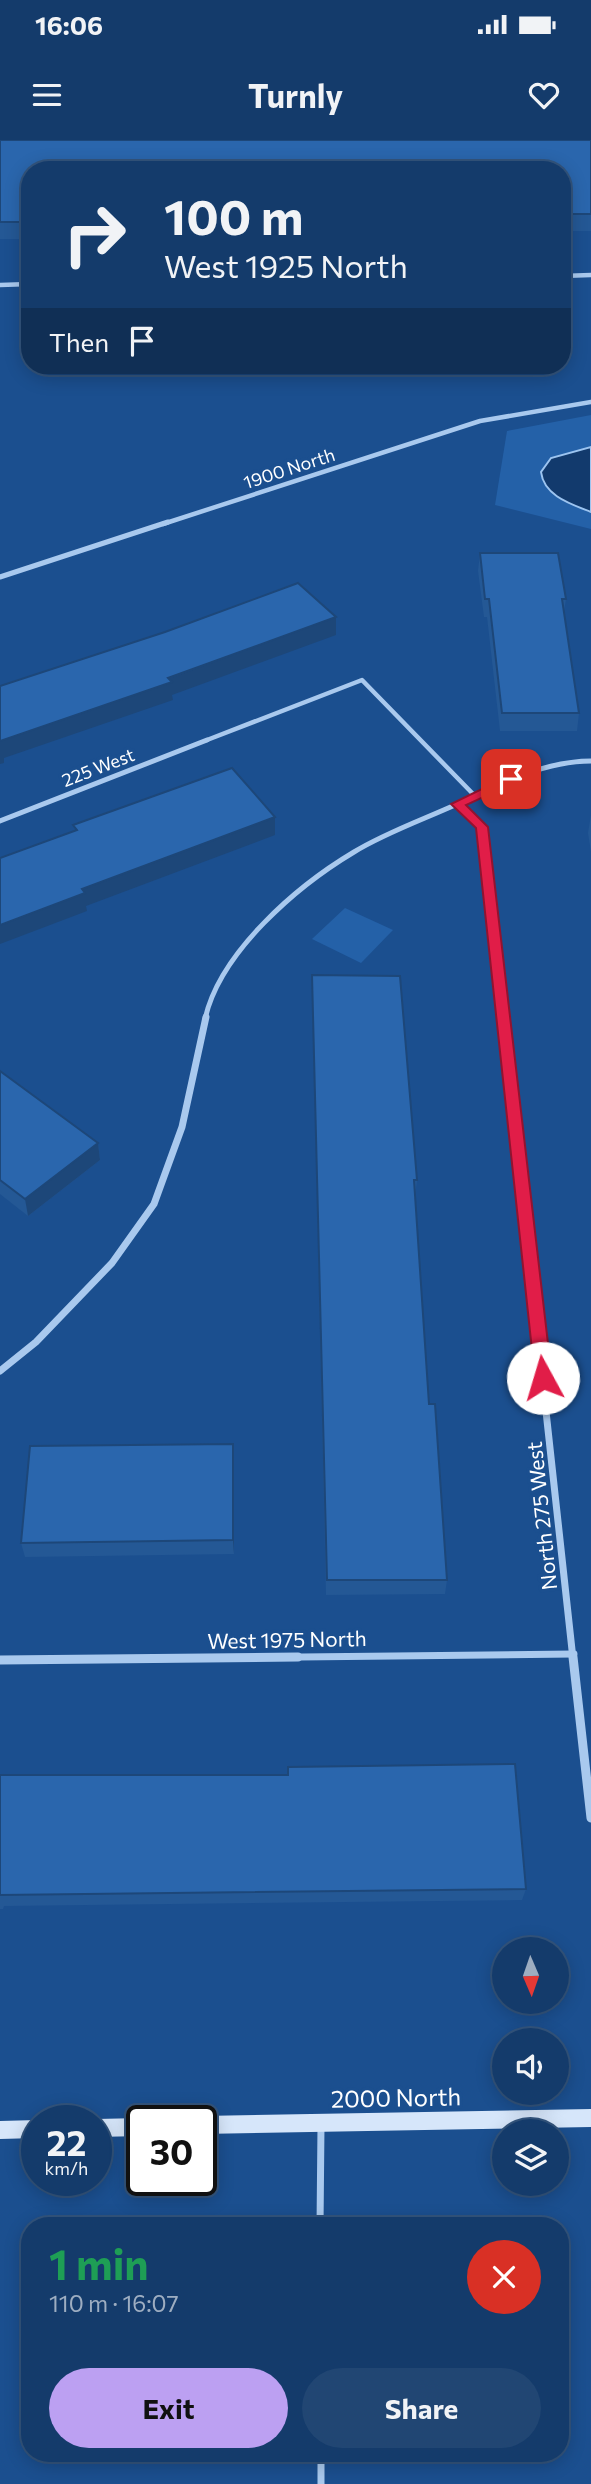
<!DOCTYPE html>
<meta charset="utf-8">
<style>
:root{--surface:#143b6b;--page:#214673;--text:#f1f3f6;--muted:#9dadc1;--line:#33557e;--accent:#bca0f2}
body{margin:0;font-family:Commissioner,sans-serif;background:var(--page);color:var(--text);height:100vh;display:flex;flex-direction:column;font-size:26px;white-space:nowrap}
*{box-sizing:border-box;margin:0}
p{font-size:23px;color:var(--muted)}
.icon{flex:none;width:38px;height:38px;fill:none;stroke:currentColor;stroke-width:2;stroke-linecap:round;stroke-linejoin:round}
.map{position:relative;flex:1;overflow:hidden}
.details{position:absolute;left:21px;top:2077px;width:548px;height:245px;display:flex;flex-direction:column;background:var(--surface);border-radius:28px;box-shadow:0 4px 18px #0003,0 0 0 2px var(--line)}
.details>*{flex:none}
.guide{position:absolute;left:21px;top:21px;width:550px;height:214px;border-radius:28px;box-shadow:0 4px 18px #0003,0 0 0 2px var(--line);background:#143b6b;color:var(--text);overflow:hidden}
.needle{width:46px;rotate:178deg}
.fabs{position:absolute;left:492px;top:1797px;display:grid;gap:14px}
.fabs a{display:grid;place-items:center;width:77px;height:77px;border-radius:50%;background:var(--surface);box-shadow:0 4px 18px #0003,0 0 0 2px var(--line);font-size:35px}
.speed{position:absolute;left:21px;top:1965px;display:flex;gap:14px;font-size:35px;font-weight:700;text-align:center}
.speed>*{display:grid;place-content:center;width:91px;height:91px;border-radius:50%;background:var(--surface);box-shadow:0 4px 18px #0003,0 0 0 2px var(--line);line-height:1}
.speed small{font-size:18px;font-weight:400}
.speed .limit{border:4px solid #111;border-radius:10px;background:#fff;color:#111}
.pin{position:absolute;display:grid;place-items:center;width:60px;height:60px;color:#fff;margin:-30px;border-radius:14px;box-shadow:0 4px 10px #0006}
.me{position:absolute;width:77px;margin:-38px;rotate:354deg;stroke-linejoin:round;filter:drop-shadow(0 0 5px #0008)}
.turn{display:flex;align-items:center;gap:24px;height:147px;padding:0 28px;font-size:32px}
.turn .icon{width:91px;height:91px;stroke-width:2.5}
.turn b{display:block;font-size:49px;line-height:60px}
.then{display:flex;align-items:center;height:66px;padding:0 28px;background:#0003;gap:14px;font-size:26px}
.round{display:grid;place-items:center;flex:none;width:74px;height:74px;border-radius:37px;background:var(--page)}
.head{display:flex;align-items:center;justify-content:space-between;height:119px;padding:0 28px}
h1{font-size:42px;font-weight:700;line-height:52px;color:#1e9e55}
.primary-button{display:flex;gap:14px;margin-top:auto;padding:14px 28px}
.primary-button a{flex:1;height:80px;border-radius:42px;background:var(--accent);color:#111;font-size:28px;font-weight:700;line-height:80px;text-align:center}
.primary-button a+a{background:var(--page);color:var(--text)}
.status{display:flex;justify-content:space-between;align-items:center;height:49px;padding:0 35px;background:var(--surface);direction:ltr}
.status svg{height:19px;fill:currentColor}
header{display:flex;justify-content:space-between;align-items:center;height:91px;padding:0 28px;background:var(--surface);font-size:32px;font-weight:700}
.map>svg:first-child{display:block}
.green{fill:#2461a8}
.water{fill:#123a6d;stroke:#9cc4f0;stroke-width:2}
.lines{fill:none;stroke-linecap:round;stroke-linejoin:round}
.lane-far1{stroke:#a9c9ee;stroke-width:4.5}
.lane{stroke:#a9c9ee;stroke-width:7}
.street-far3{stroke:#a9c9ee;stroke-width:4.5}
.street-far2{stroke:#a9c9ee;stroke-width:5}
.street-far1{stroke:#a9c9ee;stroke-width:7}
.street{stroke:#a9c9ee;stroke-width:9}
.secondary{fill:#d6e6fa;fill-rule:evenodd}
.wall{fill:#245895}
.shaded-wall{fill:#1d4779}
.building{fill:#2a66ad;stroke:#1d4779;stroke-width:2}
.route{fill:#e11d48;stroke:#92132f;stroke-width:2}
.labels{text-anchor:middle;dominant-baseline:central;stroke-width:7;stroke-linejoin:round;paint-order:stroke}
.far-street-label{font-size:18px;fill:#fff;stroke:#1b4f8f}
.street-label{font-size:21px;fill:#fff;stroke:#1b4f8f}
.near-street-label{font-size:24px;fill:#fff;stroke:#1b4f8f}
</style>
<div class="status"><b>16:06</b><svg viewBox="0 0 49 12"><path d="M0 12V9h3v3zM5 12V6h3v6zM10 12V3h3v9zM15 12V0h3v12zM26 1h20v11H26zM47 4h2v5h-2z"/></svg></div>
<header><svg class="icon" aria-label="menu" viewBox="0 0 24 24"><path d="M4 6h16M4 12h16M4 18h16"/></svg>Turnly<svg class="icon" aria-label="heart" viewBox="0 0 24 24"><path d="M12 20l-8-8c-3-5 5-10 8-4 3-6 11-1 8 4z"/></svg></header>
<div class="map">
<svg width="591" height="2344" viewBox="0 0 591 2344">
<rect width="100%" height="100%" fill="#1b4f8f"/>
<g class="green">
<path d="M 591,275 L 591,389 L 495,365 L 507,291 Z"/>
<path d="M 345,768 L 393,790 L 361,823 L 312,799 Z"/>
</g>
<path class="water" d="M 591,307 L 591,372 C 571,364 544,356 541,332 L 551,318 Z"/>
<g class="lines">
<path class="lane-far1" d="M 207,600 L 362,540 L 475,656"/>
<g class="lane">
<path d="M 320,2086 L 321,1986"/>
<path d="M 321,2314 L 321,2344"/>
</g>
<g class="street-far3">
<path d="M 562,136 L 591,135"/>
<path d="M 0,145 L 30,144"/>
<path d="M 163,384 L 480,281 L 591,262"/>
</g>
<g class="street-far2">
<path d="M 0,437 L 168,382"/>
<path d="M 457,664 L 482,687 L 503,879"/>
<path d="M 0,681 L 207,600"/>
<path d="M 205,879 C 220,812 297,746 354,712 C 385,693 422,680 455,665 C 497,645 544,621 591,621"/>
</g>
<g class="street-far1">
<path d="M 503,877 L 573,1519"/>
<path d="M 0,1231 L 36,1202 L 112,1123 L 154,1064 L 182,987 L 206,877"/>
<path d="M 130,1519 L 574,1514"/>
</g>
<g class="street">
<path d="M 573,1517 L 591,1678"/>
<path d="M 0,1520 L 298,1517"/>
</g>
<g class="secondary">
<path d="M 591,1969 L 591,1987 L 201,1994 L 201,1981 L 193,1981 L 201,1976 Z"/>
<path d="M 142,1978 L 149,1981 L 142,1981 L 142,1996 L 96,1997 L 96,1981 L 90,1981 L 96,1979 Z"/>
<path d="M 37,1980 L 40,1981 L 37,1981 L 37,1998 L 0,1999 L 0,1981 Z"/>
</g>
</g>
<g class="wall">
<path d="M 0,0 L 591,0 L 591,91 L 562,91 L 562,30 L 30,30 L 30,99 L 0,99 Z"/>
<path d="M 480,413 L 566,459 L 564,472 L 579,573 L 577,591 L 500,591 L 487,477 L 484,477 L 478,431 Z"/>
<path d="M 591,675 L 591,712 L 588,693 Z"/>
<path d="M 312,835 L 417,1040 L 415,1057 L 429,1264 L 447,1440 L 445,1454 L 326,1455 Z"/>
<path d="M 0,931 L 98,1003 L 100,1020 L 28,1076 L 0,1054 Z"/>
<path d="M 233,1304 L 234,1414 L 25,1417 L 21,1403 Z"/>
<path d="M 0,1635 L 526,1749 L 522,1760 L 4,1766 L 3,1769 L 0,1769 Z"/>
</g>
<g class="shaded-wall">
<path d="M 336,477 L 336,495 L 172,555 L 173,560 L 4,618 L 4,623 L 0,624 L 0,601 Z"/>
<path d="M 275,677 L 275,695 L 86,766 L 87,771 L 0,804 L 0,785 L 82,749 Z"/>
<path d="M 98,1003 L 100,1020 L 28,1076 L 25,1059 Z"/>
<path d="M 233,1304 L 234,1319 L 234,1414 L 233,1400 Z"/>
</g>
<g class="building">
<path d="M 0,0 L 591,0 L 591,74 L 562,74 L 562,30 L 30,30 L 30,82 L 0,82 Z"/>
<path d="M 480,413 L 558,413 L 566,459 L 562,459 L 579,573 L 502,573 L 489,459 L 485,459 Z"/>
<path d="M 298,443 L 336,477 L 168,538 L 172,542 L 0,601 L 0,546 L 165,492 Z"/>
<path d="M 232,628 L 275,677 L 82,749 L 85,753 L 0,785 L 0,718 L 77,690 L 73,685 Z"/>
<path d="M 312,835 L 400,836 L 417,1040 L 414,1040 L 429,1264 L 435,1264 L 447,1440 L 327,1440 Z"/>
<path d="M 0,931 L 98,1003 L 25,1059 L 0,1040 Z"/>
<path d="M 233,1304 L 233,1400 L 21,1403 L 30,1306 Z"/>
<path d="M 515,1624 L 526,1749 L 0,1755 L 0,1635 L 288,1635 L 288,1627 Z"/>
</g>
<path class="route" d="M 511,635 L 518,639 L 516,642 L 466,665 L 488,687 L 552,1238 L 549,1243 L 538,1243 L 535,1238 L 476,688 L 451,664 Z"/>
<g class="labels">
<g class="far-street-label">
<text transform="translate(289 328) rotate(-18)">1900 North</text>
<text transform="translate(98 627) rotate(-21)">225 West</text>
</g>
<g class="street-label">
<text transform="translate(541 1376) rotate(-96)">North 275 West</text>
<text transform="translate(287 1499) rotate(-1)">West 1975 North</text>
</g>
<g class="near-street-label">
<text transform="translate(396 1957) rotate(-1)">2000 North</text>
</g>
</g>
</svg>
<div class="fabs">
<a><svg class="needle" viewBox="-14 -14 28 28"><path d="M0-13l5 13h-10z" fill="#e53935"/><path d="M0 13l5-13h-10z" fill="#9dadc1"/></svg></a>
<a><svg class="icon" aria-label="sound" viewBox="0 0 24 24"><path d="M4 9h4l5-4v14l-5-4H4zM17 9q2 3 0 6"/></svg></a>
<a><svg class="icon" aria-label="layers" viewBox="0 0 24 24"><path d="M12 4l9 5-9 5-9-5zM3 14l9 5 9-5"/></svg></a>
</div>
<div class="speed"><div>22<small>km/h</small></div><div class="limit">30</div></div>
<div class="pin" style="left:511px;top:639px;background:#d93025"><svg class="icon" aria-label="arrive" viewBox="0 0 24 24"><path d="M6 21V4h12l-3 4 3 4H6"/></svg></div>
<svg class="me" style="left:543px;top:1238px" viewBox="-20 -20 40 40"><circle r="19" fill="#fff"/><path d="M0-13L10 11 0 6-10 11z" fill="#e11d48"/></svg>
<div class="guide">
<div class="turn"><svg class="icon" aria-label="right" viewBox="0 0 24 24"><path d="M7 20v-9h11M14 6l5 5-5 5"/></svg><div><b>100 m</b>West 1925 North</div></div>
<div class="then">Then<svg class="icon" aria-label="arrive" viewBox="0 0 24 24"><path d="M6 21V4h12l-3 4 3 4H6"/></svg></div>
</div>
<section class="details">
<div class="head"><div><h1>1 min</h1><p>110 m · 16:07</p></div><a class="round" style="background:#d93025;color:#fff"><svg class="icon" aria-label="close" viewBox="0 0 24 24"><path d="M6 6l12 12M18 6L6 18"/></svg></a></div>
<div class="primary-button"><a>Exit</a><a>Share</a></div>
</section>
</div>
